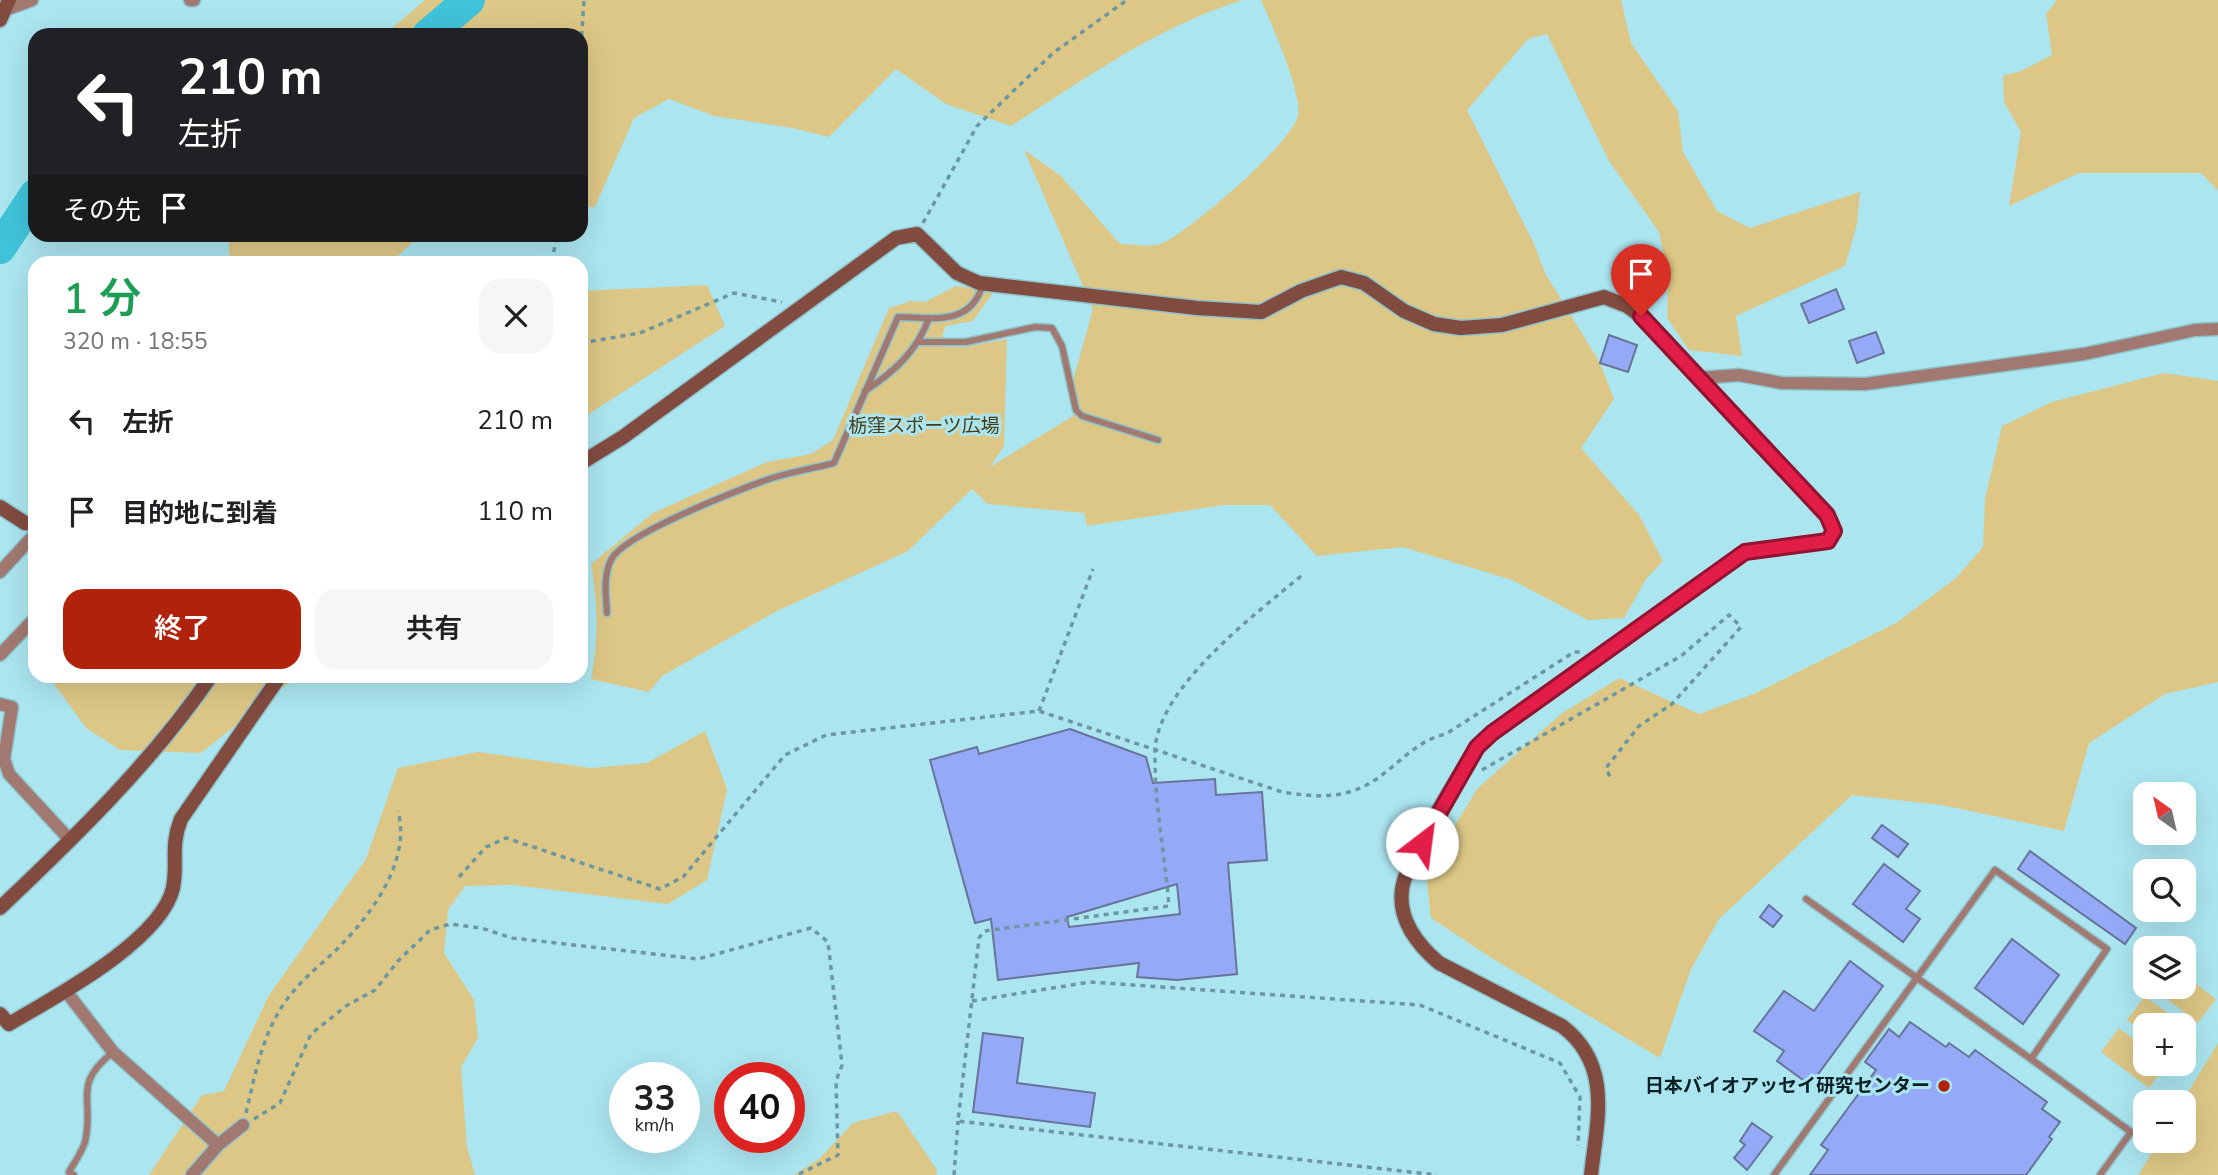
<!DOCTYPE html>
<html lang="ja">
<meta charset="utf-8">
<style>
:root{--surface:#fff;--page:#f6f6f6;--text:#202124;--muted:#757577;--accent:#b0220c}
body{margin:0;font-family:"Nunito Sans","Noto Sans JP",sans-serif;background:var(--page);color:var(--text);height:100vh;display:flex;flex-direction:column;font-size:26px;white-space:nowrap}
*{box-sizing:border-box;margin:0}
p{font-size:23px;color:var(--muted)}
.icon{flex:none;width:38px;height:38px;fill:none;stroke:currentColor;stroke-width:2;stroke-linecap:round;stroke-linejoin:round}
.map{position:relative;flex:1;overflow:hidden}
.details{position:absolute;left:28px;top:256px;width:560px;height:427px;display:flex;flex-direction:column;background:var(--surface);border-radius:21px;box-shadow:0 7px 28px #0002}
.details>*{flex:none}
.hud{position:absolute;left:28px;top:28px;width:560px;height:214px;border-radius:21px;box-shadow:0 7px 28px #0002;background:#202124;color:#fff;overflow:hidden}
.needle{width:46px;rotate:326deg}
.tools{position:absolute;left:2133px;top:782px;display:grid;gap:14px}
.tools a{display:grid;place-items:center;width:63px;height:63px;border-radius:14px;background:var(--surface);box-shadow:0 7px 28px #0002;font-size:35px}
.speed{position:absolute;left:609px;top:1062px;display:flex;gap:14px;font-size:35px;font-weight:700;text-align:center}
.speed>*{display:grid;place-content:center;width:91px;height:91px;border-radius:50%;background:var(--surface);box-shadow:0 7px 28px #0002;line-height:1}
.speed small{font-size:18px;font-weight:400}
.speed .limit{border:10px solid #d22;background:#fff;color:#111}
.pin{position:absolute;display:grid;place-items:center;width:60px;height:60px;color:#fff;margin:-72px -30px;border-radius:50% 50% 50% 0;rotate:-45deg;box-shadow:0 0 7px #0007}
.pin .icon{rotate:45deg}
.me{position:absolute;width:77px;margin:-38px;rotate:30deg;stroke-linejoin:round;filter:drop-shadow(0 0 5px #0008)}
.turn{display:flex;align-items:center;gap:24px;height:147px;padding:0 35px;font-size:32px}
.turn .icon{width:91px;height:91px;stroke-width:2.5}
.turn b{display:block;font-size:49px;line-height:60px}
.then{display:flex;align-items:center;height:66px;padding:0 35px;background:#0003;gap:14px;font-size:26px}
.round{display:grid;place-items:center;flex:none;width:74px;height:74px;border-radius:21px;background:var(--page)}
.head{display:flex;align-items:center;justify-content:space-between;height:119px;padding:0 35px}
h1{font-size:42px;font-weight:600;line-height:52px;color:#1e9e55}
.cta{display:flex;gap:14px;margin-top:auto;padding:14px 35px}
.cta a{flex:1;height:80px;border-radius:21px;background:var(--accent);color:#fff;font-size:28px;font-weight:600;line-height:80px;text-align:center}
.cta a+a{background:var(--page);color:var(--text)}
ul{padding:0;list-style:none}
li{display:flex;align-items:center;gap:21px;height:91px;padding:0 35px}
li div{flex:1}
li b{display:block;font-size:26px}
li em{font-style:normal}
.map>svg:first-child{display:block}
.green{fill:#ddc786}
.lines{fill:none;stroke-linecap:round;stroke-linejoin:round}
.river{stroke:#40c3d9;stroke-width:32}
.building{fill:#94aaf7;stroke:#68739a;stroke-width:2;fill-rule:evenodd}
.lane-casing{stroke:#8ec2cb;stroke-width:9}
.street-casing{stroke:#8ec2cb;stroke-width:15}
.secondary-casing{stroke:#8ec2cb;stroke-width:17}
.path{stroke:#6b97a0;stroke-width:3.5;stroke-dasharray:5 5;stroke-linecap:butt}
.lane{stroke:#a17971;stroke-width:6}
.street{stroke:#a17971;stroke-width:12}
.secondary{stroke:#824b40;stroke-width:14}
.route-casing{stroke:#92132f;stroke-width:18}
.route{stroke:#e11d48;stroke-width:12}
.poi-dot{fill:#b0220c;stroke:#abe5f0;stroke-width:2.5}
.labels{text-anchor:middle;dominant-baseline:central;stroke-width:6;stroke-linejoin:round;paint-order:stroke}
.park-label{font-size:19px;fill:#483c15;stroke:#abe5f0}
.poi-label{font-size:19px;font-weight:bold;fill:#092025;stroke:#abe5f0;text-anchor:end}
</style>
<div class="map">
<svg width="2218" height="1175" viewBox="0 0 2218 1175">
<rect width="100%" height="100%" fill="#abe5f0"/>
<g class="green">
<path d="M 425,0 L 1243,0 C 1158,26 1085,79 1011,126 L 946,104 L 896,69 L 829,137 L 793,128 L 714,116 L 669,99 L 634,118 L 595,207 L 581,207 L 581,35 L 384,35 Z"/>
<path d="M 1261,0 L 1621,0 L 1631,43 L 1678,111 L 1683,152 L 1717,211 L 1750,228 L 1860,192 L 1857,224 L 1845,266 L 1736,316 L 1742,356 L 1689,350 L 1667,318 L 1668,277 L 1659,232 L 1609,161 L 1547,34 L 1528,39 L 1467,110 L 1534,244 L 1545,273 L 1600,363 L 1614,399 L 1581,448 L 1639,515 L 1663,561 L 1646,579 L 1624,618 L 1588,620 L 1512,580 L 1403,547 L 1317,556 L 1270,505 L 1224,505 L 1087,526 L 1084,513 L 988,504 L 972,489 L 908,551 L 777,611 L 662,676 L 649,692 L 591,679 C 599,638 598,605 591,564 L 653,513 L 767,462 L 811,454 L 833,440 L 889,308 L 911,301 L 925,302 L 956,286 L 994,291 L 973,321 L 946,326 L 943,333 L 943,347 L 965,347 L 1007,339 L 1004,446 L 990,467 L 1073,416 L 1074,377 L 1093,309 L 1024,150 L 1060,175 L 1120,244 C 1132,244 1152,248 1163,243 C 1191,230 1290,145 1298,116 C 1303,95 1271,22 1261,0 Z"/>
<path d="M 2057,0 L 2218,0 L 2218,191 L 2201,173 L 2079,173 L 2009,206 L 2021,132 L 2004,102 L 2003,76 L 2021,71 L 2052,55 L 2046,14 Z"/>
<path d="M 228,235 L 228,234 L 421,235 L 391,262 L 230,262 Z"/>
<path d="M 707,285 L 725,326 L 581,419 L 581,291 Z"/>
<path d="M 2164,373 L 2218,381 L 2218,682 L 2165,694 L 2089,743 L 2064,831 L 1942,805 L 1852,795 L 1719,919 L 1691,969 L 1660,1058 L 1490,957 L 1431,918 L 1426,873 L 1477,789 L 1561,714 L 1619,678 L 1699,714 L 1754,694 L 1896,623 L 1956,578 L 1983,547 L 1985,499 L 2002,426 L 2052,402 Z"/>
<path d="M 55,676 L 298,676 L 201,753 L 120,750 L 86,728 L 52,681 Z"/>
<path d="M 705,731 L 727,789 L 707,880 L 668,904 L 513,885 L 465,886 L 448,910 L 444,953 L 474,1000 L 478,1038 L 461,1067 L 467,1147 L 475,1175 L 149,1175 L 202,1095 L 224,1091 L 269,995 L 366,859 L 398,768 L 478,752 L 591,768 L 647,763 Z"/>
<path d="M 2184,975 L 2216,999 L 2198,1023 L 2151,987 L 2184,987 Z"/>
<path d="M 2145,996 L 2192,1031 L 2184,1041 L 2184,1026 L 2146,1026 L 2145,1034 L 2127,1020 Z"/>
<path d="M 2119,1028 L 2145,1048 L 2146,1064 L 2167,1064 L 2149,1088 L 2101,1052 Z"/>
<path d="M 2218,1043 L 2218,1175 L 2138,1175 L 2159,1141 L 2184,1141 L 2182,1102 Z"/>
<path d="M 897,1111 L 937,1170 L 936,1175 L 794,1175 L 819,1159 L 853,1123 Z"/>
</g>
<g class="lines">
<g class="river">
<path d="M 428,35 L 469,0"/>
<path d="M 0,248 L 35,195"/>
</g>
</g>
<g class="building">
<path d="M 1836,289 L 1844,309 L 1809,323 L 1801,304 Z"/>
<path d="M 1876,332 L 1884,353 L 1857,363 L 1849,341 Z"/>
<path d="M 1609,335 L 1637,345 L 1628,372 L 1600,363 Z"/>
<path d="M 1070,729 L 1146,757 L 1153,783 L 1215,779 L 1216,795 L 1262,792 L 1267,860 L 1228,863 L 1237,974 L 1177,980 L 1137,977 L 1139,963 L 998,980 L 991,919 L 975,923 L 930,760 L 977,747 L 979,754 ZM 1177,884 L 1180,914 L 1069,927 L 1067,917 Z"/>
<path d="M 1882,825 L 1908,844 L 1898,857 L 1872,838 Z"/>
<path d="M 2030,851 L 2136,928 L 2125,944 L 2018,869 Z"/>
<path d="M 1884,864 L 1920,891 L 1906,909 L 1920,919 L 1903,942 L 1853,904 Z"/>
<path d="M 1769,905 L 1782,916 L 1773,927 L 1760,917 Z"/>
<path d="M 2012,939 L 2059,975 L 2023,1024 L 1975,988 Z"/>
<path d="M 1850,961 L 1883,986 L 1810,1085 L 1777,1061 L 1784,1051 L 1754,1031 L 1784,991 L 1814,1011 Z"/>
<path d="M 1910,1022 L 1946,1047 L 1949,1043 L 1969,1057 L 1975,1050 L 2047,1102 L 2042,1109 L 2060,1122 L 2049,1137 L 2052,1139 L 2026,1175 L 1810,1175 L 1828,1150 L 1821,1145 L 1876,1070 L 1865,1062 L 1889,1029 L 1899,1037 Z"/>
<path d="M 983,1033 L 1023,1038 L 1017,1083 L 1095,1093 L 1090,1127 L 973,1112 Z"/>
<path d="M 1752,1123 L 1772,1137 L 1747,1170 L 1734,1158 L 1745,1145 L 1740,1141 Z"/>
</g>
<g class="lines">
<defs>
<g id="lane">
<path d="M 920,342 L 966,342 L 1035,327 L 1052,328 L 1062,346 L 1076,410 L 1082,416 L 1158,440"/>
<path d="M 865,391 C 895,371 917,351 929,318"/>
<path d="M 607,613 C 606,597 603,576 611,560 C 622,535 736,491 766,480 C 788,472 812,469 834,463 L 898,317 C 934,318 972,326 983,283"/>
<path d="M 2031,1059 L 2131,1132 L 2100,1175"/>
<path d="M 74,1175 L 69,1172 C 74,1163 82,1152 85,1142 C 95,1098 71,1086 113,1052"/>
<path d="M 1774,1175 L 1995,870 L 2107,949 L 2031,1059 L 1806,899"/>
</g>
<g id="street">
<path d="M 190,0 L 194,0"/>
<path d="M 5,10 L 32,0"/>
<path d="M 1698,378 L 1739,375 L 1782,383 L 1865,384 L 2084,354 L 2195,330 L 2218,329"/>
<path d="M 0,572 L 35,534"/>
<path d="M 0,655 L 35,618"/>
<path d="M 0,704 L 12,707 L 4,759 L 9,774 L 70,840"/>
<path d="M 65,990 L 113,1052 L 218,1145"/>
<path d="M 192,1175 L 218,1145 L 243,1125"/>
</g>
<g id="secondary">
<path d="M 0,20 L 9,0"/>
<path d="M 581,463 L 623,437 L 896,238 L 917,234 L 957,273 L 979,283 L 1197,308 L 1261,312 L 1301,291 L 1341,277 L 1364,283 L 1404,311 L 1434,324 L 1461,328 L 1502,325 L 1604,297 L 1627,306 L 1641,316 L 1827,515 L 1834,531 L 1828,541 L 1745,552 L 1492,733 L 1477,747 C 1459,778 1405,859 1402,890 C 1398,920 1418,945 1439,963 L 1562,1026 C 1613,1065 1597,1120 1591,1175"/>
<path d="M 0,507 L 25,523 L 35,524"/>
<path d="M 0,908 C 75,837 153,761 211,676"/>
<path d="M 0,1014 L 9,1024 C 53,998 161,941 173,888 C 178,863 170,846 181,819 L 280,676"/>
</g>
</defs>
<use href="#lane" class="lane-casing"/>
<use href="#street" class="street-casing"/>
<use href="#secondary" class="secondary-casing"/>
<g class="path">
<path d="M 581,46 L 584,0"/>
<path d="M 923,223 L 977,126 L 1053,53 L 1127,0"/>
<path d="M 552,262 L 557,234"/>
<path d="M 581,343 L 640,333 L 734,293 L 782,302"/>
<path d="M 1301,576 C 1256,614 1156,688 1155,752 C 1154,802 1165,855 1169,906 L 984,931 L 979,938 L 958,1121 L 1437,1175"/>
<path d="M 1039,711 L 1093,569"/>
<path d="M 1482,770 L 1681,656 L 1729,615 L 1741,627 L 1672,704 L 1639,726 L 1606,768 L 1610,777"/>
<path d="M 459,877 L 486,847 L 506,838 L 660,889 L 683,877 L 785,755 L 826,735 L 1039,711 L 1282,792 C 1308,796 1333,799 1358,789 C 1391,776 1411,741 1446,734 L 1574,652 L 1580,652"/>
<path d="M 972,1001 L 1090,982 L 1420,1005 L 1560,1063 L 1580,1097 L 1578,1146"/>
<path d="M 246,1113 C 256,1071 263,1028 292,993 C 306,975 326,961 342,944 C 374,911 411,859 398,811"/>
<path d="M 254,1119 L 280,1103 L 311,1034 L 346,1006 L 375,990 L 398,961 L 430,930 L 450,924 L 481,928 L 512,938 L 698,959 L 811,928 L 828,942 L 842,1065 L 836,1081 L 838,1155 L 797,1175"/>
<path d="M 954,1175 L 958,1121"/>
</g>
<use href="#lane" class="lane"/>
<use href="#street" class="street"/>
<use href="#secondary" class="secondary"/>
</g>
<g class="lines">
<defs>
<path id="route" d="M 1422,843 L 1477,747 L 1492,733 L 1745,552 L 1828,541 L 1834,531 L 1827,515 L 1641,316"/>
</defs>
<use href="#route" class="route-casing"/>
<use href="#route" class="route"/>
</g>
<circle class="poi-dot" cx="1944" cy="1086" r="7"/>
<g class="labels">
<g class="park-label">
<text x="924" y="426">栃窪スポーツ広場</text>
</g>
<g class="poi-label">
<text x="1930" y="1086">日本バイオアッセイ研究センター</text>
</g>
</g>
</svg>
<div class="tools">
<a><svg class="needle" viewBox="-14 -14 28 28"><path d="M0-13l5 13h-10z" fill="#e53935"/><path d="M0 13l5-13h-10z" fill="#757577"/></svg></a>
<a><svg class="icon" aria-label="search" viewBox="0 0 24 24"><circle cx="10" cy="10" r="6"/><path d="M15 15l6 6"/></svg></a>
<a><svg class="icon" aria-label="layers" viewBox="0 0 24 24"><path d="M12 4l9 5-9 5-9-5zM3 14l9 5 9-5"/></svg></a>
<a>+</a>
<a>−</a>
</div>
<div class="speed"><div>33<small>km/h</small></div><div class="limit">40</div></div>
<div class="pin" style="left:1641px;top:316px;background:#d93025"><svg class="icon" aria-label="arrive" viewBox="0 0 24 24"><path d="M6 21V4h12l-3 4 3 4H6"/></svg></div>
<svg class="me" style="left:1422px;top:843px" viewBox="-20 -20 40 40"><circle r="19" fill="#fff"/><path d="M0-13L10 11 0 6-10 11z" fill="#e11d48"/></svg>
<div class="hud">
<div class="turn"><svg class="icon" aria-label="left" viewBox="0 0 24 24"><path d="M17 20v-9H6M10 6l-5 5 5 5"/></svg><div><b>210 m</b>左折</div></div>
<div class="then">その先<svg class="icon" aria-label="arrive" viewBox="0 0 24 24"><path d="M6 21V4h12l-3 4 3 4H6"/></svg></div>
</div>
<section class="details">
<div class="head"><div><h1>1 分</h1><p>320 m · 18:55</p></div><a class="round"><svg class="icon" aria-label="close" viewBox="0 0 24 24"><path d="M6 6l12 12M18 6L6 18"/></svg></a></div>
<ul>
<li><svg class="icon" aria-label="left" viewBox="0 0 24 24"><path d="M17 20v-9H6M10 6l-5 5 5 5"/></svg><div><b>左折</b></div><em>210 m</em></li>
<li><svg class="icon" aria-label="arrive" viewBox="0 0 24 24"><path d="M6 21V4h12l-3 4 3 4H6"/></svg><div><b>目的地に到着</b></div><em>110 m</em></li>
</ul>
<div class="cta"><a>終了</a><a>共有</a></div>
</section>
</div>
